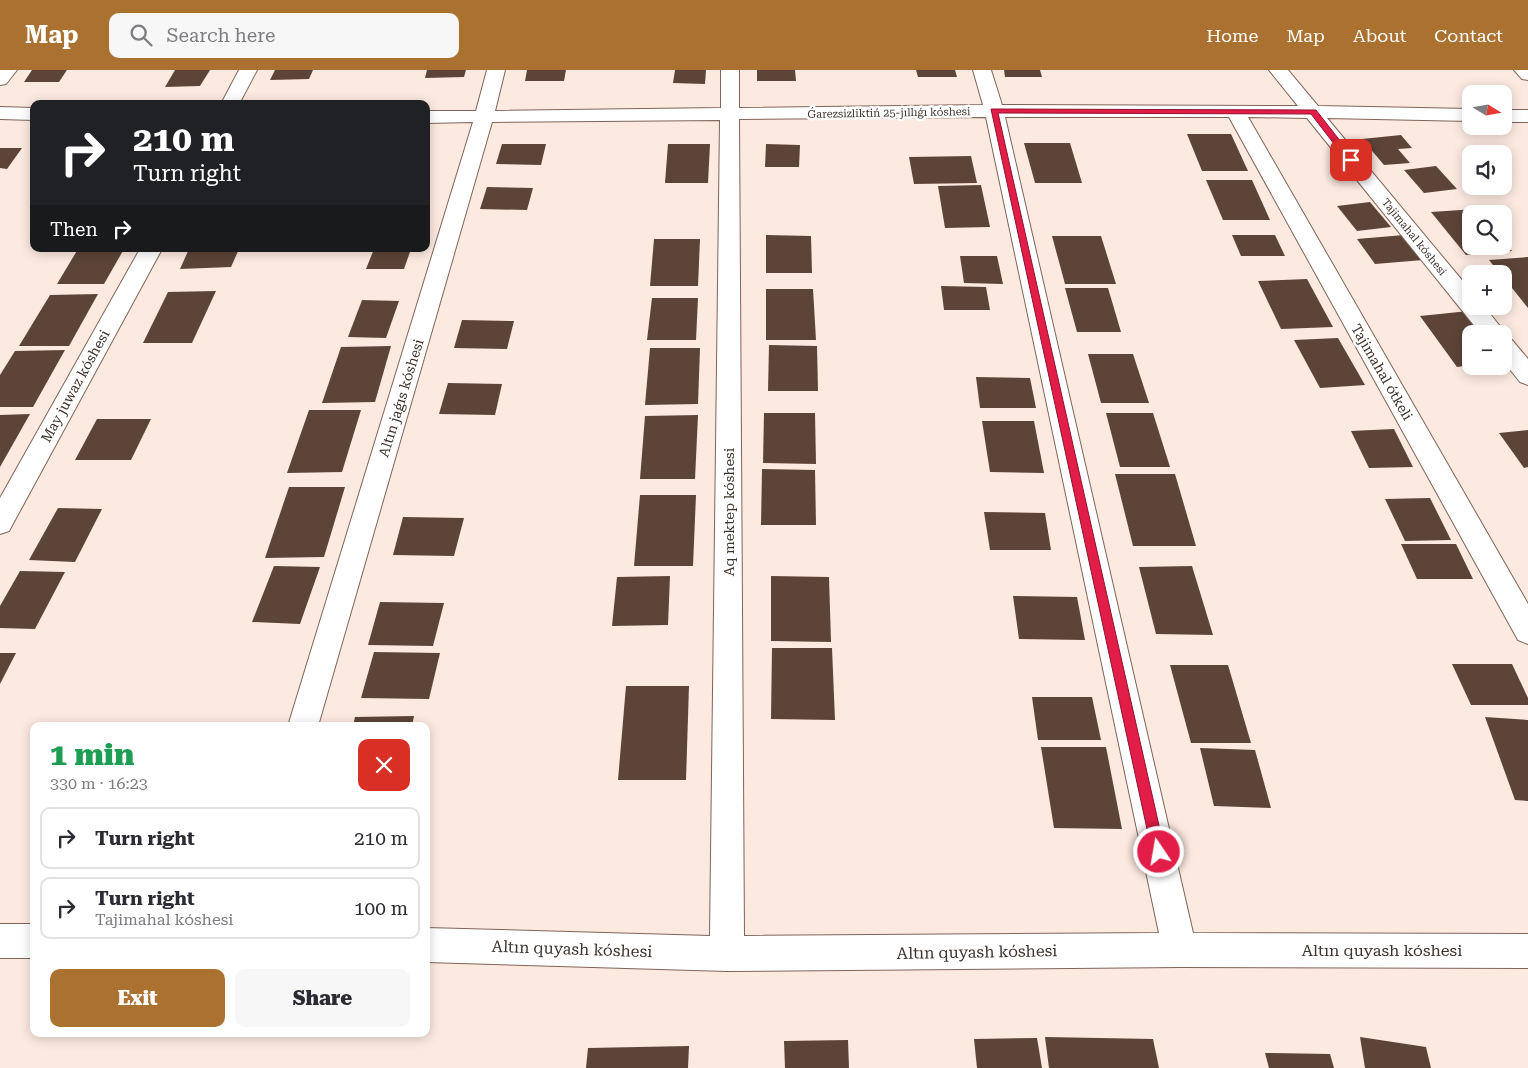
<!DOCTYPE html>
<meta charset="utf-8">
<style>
:root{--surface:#fff;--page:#f7f7f7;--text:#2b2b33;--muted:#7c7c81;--line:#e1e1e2;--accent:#ab7130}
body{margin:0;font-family:"Roboto Serif",serif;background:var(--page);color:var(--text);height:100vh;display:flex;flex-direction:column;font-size:19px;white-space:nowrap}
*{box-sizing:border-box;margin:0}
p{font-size:16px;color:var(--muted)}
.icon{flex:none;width:28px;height:28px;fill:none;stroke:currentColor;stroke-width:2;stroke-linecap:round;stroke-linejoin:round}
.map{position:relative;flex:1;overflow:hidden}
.side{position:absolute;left:30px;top:652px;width:400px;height:315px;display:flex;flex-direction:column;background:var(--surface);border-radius:10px;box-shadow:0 2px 12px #0003}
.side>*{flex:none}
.banner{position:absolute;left:30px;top:30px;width:400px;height:152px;border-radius:10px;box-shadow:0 2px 12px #0003;background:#202124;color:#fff;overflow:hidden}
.needle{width:32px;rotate:101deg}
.tools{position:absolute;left:1462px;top:15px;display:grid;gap:10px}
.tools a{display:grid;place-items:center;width:50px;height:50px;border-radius:10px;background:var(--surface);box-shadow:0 2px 12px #0003;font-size:25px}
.pin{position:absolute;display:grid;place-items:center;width:42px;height:42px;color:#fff;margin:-21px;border-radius:10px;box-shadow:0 2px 8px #0006}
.me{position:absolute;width:55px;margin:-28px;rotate:348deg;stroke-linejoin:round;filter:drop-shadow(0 0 4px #0008)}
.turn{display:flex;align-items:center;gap:18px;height:105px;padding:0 20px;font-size:22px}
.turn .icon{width:65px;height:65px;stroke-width:2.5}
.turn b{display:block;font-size:35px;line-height:42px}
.then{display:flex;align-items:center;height:48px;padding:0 20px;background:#0003;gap:10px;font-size:19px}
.round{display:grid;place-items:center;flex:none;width:52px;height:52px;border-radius:10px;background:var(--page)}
.overview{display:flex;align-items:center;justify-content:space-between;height:85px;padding:0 20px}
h1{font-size:30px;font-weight:800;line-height:38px;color:#1e9e55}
.button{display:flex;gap:10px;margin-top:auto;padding:10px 20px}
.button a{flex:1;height:58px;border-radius:10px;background:var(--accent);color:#fff;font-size:20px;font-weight:800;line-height:58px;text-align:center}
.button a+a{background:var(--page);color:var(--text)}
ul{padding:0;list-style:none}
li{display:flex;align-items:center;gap:15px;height:62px;margin:0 10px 8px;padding:0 10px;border:2px solid var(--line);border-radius:10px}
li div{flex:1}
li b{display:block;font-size:19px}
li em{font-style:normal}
header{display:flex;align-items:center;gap:30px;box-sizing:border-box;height:70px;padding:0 25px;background:var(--accent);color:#fff}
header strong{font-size:24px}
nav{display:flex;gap:28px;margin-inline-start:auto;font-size:18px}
.search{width:350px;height:45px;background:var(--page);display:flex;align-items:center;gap:12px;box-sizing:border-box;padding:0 18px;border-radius:10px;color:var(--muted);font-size:19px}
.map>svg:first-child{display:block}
.building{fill:#5c4438}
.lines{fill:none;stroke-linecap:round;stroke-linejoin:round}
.minor-casing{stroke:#7f6558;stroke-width:2}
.minor{fill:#fff;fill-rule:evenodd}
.route{fill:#e11d48;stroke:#92132f}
.labels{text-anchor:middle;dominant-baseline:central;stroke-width:5;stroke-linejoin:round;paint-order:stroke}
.far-street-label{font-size:11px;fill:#3e332d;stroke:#fff}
.street-label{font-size:14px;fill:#3e332d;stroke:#fff}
.near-street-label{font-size:16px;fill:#3e332d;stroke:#fff}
</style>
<header>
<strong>Map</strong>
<div class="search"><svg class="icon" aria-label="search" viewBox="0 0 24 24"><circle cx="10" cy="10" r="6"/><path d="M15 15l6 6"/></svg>Search here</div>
<nav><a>Home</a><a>Map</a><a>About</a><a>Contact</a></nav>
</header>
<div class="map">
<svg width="1528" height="998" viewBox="0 0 1528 998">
<rect width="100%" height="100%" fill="#fce9e0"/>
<g class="building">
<path d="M 32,0 L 67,0 L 59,12 L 24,12 Z"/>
<path d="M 175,0 L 210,0 L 200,16 L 165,17 Z"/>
<path d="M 275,0 L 313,0 L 309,9 L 270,10 Z"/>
<path d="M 427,0 L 466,0 L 464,7 L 425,8 Z"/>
<path d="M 527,0 L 566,0 L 564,11 L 525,11 Z"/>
<path d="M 675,0 L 706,0 L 705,14 L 673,13 Z"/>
<path d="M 757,0 L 795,0 L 796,11 L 757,11 Z"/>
<path d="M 916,0 L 955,0 L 957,7 L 918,7 Z"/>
<path d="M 1004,0 L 1040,0 L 1042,7 L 1005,7 Z"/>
<path d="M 1187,64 L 1231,64 L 1248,101 L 1202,101 Z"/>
<path d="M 1401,65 L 1412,78 L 1398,79 L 1410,93 L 1384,95 L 1362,69 Z"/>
<path d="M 1024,73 L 1070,73 L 1082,113 L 1035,113 Z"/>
<path d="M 502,74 L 546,74 L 541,95 L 496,94 Z"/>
<path d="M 668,74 L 710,74 L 708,113 L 665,113 Z"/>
<path d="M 766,74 L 800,75 L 799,97 L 765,97 Z"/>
<path d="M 0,78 L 22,78 L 7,99 L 0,98 Z"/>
<path d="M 971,86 L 977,113 L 914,114 L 909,87 Z"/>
<path d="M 1436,96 L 1457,119 L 1424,123 L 1404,100 Z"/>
<path d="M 1206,110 L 1252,110 L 1270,150 L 1223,150 Z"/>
<path d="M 981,115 L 990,157 L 945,158 L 938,116 Z"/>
<path d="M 487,117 L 533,118 L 527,140 L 480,139 Z"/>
<path d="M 1370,132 L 1391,157 L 1357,161 L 1337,136 Z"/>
<path d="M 1476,139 L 1480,144 L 1471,144 L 1471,176 L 1504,176 L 1504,171 L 1512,181 L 1466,185 L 1431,142 Z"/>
<path d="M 766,165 L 811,166 L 812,203 L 766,203 Z"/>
<path d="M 1232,165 L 1275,165 L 1285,186 L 1241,186 Z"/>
<path d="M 1404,165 L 1423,190 L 1375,194 L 1357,169 Z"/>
<path d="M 1052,166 L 1101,166 L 1116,214 L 1065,214 Z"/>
<path d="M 654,169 L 700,169 L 698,216 L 650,216 Z"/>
<path d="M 78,179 L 124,179 L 104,214 L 57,214 Z"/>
<path d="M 189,179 L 239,179 L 231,197 L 180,199 Z"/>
<path d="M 374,179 L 411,179 L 404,199 L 366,199 Z"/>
<path d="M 960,186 L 997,186 L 1003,214 L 964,213 Z"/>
<path d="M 1528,187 L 1528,238 L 1504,208 L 1504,204 L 1500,204 L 1489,190 Z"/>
<path d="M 1307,209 L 1333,257 L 1281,259 L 1258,211 Z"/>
<path d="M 941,216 L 986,217 L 990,240 L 944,240 Z"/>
<path d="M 1065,218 L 1108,218 L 1121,262 L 1077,262 Z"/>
<path d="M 766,219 L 813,219 L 816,270 L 766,270 Z"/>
<path d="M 216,221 L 192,273 L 143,273 L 168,222 Z"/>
<path d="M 98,224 L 69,276 L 19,276 L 50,225 Z"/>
<path d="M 652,228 L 698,228 L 696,270 L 647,270 Z"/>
<path d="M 362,230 L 399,231 L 386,268 L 348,267 Z"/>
<path d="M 1469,241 L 1486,264 L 1471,264 L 1471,295 L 1457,297 L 1420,246 Z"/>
<path d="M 462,250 L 514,251 L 507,279 L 454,278 Z"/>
<path d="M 1338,268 L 1365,315 L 1320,318 L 1294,270 Z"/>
<path d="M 769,275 L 817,276 L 818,321 L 768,321 Z"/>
<path d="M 391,276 L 375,332 L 322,333 L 341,277 Z"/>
<path d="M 650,278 L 700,278 L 698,334 L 645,335 Z"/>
<path d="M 65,280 L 33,337 L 0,337 L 0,305 L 15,281 Z"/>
<path d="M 1088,284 L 1133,284 L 1149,333 L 1101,333 Z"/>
<path d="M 976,307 L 1030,308 L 1036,338 L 980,338 Z"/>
<path d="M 448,313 L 502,314 L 495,345 L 439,344 Z"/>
<path d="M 309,340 L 361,340 L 342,402 L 287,403 Z"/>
<path d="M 764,343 L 815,343 L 816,394 L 763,393 Z"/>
<path d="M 1106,343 L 1153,343 L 1170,397 L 1120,397 Z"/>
<path d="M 30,344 L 0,397 L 0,345 Z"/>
<path d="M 698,345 L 695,409 L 640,409 L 645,346 Z"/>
<path d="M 97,349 L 151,349 L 131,390 L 75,390 Z"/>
<path d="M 982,351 L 1034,351 L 1044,403 L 990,402 Z"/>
<path d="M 1394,359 L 1413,397 L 1369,398 L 1351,361 Z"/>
<path d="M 1528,360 L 1528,397 L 1524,398 L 1499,363 Z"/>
<path d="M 762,399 L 815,400 L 816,455 L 761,455 Z"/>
<path d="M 1115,404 L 1175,404 L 1196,476 L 1133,476 Z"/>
<path d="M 289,417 L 345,417 L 324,487 L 265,488 Z"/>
<path d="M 640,425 L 696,425 L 693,496 L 634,496 Z"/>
<path d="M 1430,428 L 1451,470 L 1405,471 L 1385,429 Z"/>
<path d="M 58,438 L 102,439 L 75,492 L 29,490 Z"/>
<path d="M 984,442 L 1045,443 L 1051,480 L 990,480 Z"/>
<path d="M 403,447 L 464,448 L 454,486 L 393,485 Z"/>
<path d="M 1401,474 L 1456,474 L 1473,509 L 1417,509 Z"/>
<path d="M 274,496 L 320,497 L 300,554 L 252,552 Z"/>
<path d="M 1192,496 L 1213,565 L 1156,564 L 1139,497 Z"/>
<path d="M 20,501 L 65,502 L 35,559 L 0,558 L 0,536 Z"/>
<path d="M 670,506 L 668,555 L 612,556 L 617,507 Z"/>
<path d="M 771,506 L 829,507 L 831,572 L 771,571 Z"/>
<path d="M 1013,526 L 1077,527 L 1085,570 L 1019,569 Z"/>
<path d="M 380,532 L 444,533 L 433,576 L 368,575 Z"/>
<path d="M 772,578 L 832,578 L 835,650 L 771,649 Z"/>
<path d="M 374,582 L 440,583 L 429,629 L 361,628 Z"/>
<path d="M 0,583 L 16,583 L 0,614 Z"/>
<path d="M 1452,594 L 1512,594 L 1528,628 L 1528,635 L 1471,635 Z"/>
<path d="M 1170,595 L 1228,595 L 1251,673 L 1191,673 Z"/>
<path d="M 626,616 L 689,616 L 686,710 L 618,710 Z"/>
<path d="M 1032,627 L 1092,627 L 1101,670 L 1038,670 Z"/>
<path d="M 414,646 L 412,656 L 353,656 L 355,647 Z"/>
<path d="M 1485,647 L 1528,650 L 1528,731 L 1515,730 Z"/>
<path d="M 229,652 L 279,654 L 278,656 L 227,656 Z"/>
<path d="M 1041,677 L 1106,677 L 1122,759 L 1054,758 Z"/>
<path d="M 1200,678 L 1255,680 L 1271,738 L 1214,736 Z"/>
<path d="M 1045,967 L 1153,969 L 1159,998 L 1049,998 Z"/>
<path d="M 1360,967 L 1426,977 L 1431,998 L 1365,998 Z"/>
<path d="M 1037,968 L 1042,998 L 977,998 L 974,969 Z"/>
<path d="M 848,970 L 849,998 L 785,998 L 784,971 Z"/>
<path d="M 689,976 L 688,998 L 586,998 L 588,978 Z"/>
<path d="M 1265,983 L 1330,984 L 1334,998 L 1269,998 Z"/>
</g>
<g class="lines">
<defs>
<g id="minor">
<path d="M 0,0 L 17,0 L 6,14 L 0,15 Z"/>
<path d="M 239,0 L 257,0 L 239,34 L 221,34 Z"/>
<path d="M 487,0 L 505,0 L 495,41 L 721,38 L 721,0 L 739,0 L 739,38 L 983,35 L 973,0 L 991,0 L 1002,35 L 1298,36 L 1269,0 L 1288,0 L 1318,36 L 1471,39 L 1471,51 L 1327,48 L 1471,221 L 1471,236 L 1484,236 L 1506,264 L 1504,267 L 1504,264 L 1481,264 L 1307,48 L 1248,47 L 1528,534 L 1528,574 L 1518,570 L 1229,47 L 1005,47 L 1193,863 L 1528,864 L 1528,898 L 1180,897 L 727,901 L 426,892 L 426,858 L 710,866 L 720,50 L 492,52 L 318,656 L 288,656 L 473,52 L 426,53 L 426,41 L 476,41 ZM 986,47 L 1159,863 L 744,866 L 739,49 Z"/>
<path d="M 1514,0 L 1528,0 L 1528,10 L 1522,9 Z"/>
<path d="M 0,37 L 34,38 L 34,50 L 0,49 Z"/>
<rect x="1504" y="40" width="24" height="12"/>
<path d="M 140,179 L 162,179 L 9,461 L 0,464 L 0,428 Z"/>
<path d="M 1504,268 L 1512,270 L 1528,289 L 1528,315 L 1520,312 L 1504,292 Z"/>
<rect x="0" y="854" width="34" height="34"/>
</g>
</defs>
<use href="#minor" class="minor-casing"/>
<use href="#minor" class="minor"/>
</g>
<path class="route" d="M 991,39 L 1313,40 L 1316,40 L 1355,90 L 1348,92 L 1311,44 L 998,43 L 1165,782 L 1163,787 L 1159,789 L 1154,787 L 1152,782 Z"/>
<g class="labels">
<g class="far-street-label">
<text transform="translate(889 43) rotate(-1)">Ǵarezsizliktiń 25-jıllıǵı kóshesi</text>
<text transform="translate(1414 167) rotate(51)">Tajimahal kóshesi</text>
</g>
<g class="street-label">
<text transform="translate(1382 302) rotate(60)">Tajimahal ótkeli</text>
<text transform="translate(75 316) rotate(-61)">May juwaz kóshesi</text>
<text transform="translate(401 328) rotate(-73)">Altın jaǵıs kóshesi</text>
<text transform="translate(729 442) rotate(-90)">Aq mektep kóshesi</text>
</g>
<g class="near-street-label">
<text transform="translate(572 879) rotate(2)">Altın quyash kóshesi</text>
<text x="1382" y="880">Altın quyash kóshesi</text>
<text transform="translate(977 882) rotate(-1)">Altın quyash kóshesi</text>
</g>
</g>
</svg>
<div class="tools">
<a><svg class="needle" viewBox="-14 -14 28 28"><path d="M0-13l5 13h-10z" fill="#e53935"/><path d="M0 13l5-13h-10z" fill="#7c7c81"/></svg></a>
<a><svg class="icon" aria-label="sound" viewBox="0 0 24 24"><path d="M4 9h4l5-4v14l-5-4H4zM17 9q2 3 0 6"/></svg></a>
<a><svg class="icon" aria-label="search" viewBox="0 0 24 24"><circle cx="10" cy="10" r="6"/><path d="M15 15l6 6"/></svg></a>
<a>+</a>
<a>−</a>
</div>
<div class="pin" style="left:1351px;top:90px;background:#d93025"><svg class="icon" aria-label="arrive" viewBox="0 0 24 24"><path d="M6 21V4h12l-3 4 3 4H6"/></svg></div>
<svg class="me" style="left:1159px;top:782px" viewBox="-20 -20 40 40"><circle r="17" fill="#e11d48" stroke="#fff" stroke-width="3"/><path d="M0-11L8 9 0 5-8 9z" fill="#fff"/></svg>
<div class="banner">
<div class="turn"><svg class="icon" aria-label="right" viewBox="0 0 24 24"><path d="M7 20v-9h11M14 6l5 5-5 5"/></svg><div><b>210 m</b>Turn right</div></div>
<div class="then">Then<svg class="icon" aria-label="right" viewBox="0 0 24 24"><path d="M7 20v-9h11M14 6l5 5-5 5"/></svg></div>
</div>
<section class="side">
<div class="overview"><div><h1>1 min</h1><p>330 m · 16:23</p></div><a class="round" style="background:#d93025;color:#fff"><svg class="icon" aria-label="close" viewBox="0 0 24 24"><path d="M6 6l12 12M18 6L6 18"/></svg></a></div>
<ul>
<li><svg class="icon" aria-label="right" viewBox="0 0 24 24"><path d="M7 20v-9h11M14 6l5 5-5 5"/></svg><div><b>Turn right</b></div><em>210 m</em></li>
<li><svg class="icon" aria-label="right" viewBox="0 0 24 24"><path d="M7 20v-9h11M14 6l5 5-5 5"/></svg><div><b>Turn right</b><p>Tajimahal kóshesi</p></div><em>100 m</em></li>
</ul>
<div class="button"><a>Exit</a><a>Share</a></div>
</section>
</div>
